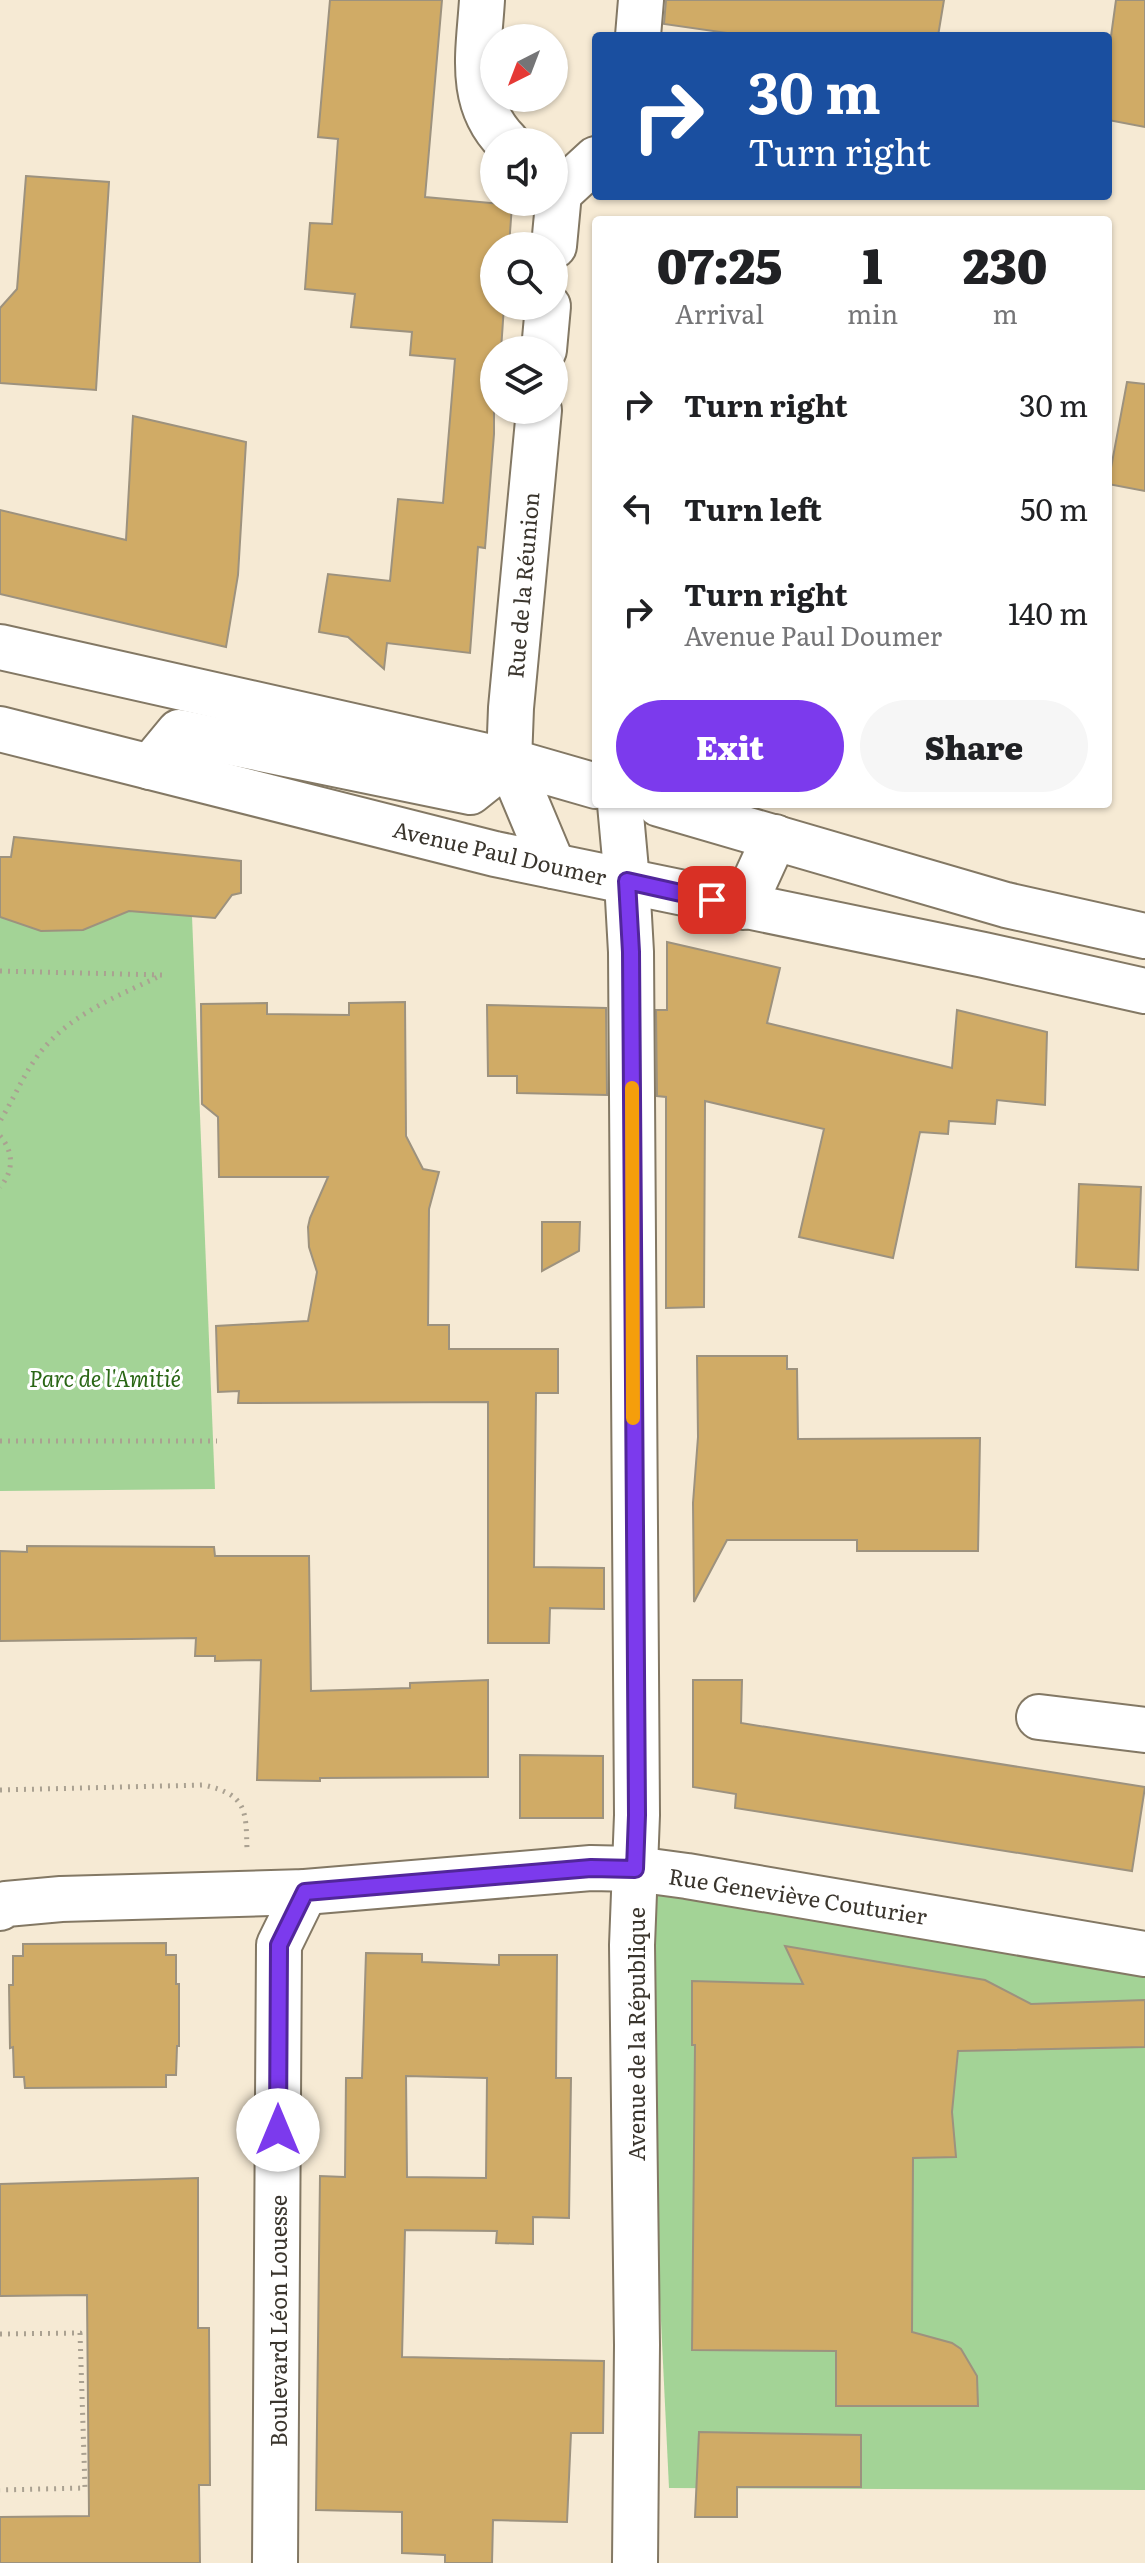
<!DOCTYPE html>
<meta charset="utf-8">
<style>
:root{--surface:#fff;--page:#f6f6f6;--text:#202124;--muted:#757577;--accent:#7c3aed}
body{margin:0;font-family:Literata,serif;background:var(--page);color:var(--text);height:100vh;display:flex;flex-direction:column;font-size:30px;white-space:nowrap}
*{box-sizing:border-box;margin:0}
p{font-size:26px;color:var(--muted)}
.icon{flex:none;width:44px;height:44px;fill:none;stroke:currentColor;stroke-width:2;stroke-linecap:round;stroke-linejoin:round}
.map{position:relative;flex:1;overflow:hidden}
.details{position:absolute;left:592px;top:216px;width:520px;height:592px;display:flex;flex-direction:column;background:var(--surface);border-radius:8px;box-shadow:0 2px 6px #0004}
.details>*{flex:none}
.hud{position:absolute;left:592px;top:32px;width:520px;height:168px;border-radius:8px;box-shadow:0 2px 6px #0004;background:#1a4fa0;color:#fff;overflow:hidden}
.needle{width:52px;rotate:222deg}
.fabs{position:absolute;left:480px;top:24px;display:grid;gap:16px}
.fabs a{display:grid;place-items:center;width:88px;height:88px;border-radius:50%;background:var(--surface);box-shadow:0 2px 6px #0004;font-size:40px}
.pin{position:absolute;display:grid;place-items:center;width:68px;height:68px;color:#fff;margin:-34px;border-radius:16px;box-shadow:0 4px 12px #0006}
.me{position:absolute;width:88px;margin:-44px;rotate:0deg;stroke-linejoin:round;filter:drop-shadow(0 0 6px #0008)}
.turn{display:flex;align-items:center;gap:28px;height:168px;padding:0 24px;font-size:36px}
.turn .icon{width:104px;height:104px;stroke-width:2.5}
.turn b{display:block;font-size:56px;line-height:68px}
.eta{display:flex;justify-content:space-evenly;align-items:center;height:136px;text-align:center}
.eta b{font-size:48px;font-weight:800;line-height:56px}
.cta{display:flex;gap:16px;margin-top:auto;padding:16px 24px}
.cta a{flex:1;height:92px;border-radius:48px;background:var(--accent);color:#fff;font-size:32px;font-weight:800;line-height:92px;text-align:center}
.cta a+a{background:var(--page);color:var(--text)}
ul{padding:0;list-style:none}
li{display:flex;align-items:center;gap:24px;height:104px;padding:0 24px}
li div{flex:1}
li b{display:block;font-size:30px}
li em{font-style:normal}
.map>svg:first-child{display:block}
.green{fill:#a3d396}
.building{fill:#d0ab66;stroke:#9d927e;stroke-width:2;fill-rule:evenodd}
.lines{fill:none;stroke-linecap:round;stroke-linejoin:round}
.minor-casing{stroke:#837864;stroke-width:48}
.major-casing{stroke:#837864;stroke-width:48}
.path{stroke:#aaa191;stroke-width:5;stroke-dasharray:2 6;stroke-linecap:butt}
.minor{stroke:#fff;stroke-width:44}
.major{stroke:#fff;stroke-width:44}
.route-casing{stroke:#51269a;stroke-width:20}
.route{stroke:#7c3aed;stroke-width:14}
.slow{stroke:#f59e0b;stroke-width:14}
.labels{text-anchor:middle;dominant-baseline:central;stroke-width:6;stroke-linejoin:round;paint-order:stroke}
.street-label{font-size:22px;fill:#3a352d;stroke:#fff}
.park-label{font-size:22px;font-style:italic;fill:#2a6615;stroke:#fff}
</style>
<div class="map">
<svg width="1145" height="2563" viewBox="0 0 1145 2563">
<rect width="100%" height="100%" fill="#f6ead4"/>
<g class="green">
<path d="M 0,897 L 192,916 L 215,1489 L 0,1491 Z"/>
<path d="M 655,1893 L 1145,1970 L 1145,2490 L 669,2488 L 642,1924 Z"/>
</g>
<g class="building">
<path d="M 330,0 L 442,0 L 425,197 L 512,205 L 509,246 L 494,246 L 494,306 L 504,306 L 501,350 L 494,350 L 494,434 L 485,548 L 478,547 L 470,653 L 387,643 L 384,669 L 348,637 L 319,632 L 328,574 L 390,581 L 398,499 L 443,503 L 455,359 L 410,355 L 412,332 L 351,327 L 355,294 L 305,289 L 310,223 L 332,224 L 338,139 L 318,137 Z"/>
<path d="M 666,0 L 944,0 L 938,36 L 748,36 L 664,24 Z"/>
<path d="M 1116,0 L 1145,0 L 1145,127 L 1108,120 L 1108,58 Z"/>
<path d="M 26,176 L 109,182 L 96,390 L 0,383 L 0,308 L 17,289 Z"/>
<path d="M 1127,382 L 1145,384 L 1145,491 L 1108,484 Z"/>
<path d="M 133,416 L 246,442 L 238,575 L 226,647 L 0,594 L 0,510 L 126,540 Z"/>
<path d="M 14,837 L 241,861 L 241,893 L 232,895 L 215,918 L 129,911 L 83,930 L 41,931 L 0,917 L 0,857 L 11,857 Z"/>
<path d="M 667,942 L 780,968 L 767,1023 L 952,1068 L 957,1010 L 1047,1032 L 1045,1105 L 997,1100 L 995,1124 L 949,1121 L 948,1134 L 920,1132 L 893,1258 L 799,1237 L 824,1129 L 705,1101 L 704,1307 L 666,1308 L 666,1097 L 657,1096 L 656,1010 L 667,1010 Z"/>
<path d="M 405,1002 L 406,1136 L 423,1169 L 439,1172 L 429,1209 L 428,1325 L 449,1325 L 449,1349 L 558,1349 L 558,1393 L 536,1393 L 534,1567 L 604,1568 L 604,1609 L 550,1608 L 549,1643 L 488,1643 L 488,1402 L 238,1403 L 239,1391 L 218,1392 L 216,1326 L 308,1321 L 317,1272 L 309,1247 L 308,1227 L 310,1218 L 328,1177 L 219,1177 L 218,1117 L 202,1104 L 201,1004 L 267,1003 L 267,1014 L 349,1015 L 349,1003 Z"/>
<path d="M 487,1005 L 606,1008 L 607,1095 L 517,1093 L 517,1076 L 488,1076 Z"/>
<path d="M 1079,1184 L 1141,1187 L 1138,1270 L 1076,1267 Z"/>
<path d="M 542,1222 L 580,1222 L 579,1251 L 542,1271 Z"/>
<path d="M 697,1356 L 787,1356 L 787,1369 L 797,1369 L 798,1439 L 980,1438 L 978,1551 L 857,1551 L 857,1540 L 727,1540 L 694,1602 L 693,1503 L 698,1437 Z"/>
<path d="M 27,1546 L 214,1547 L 215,1556 L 309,1556 L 311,1691 L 410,1688 L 410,1683 L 488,1680 L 488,1777 L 320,1778 L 320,1781 L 257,1780 L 261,1660 L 215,1661 L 215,1656 L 195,1656 L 196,1638 L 0,1641 L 0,1551 L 27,1552 Z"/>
<path d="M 693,1680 L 742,1680 L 741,1723 L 1145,1787 L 1132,1871 L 735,1808 L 736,1794 L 693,1787 Z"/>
<path d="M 520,1755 L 603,1756 L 603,1818 L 520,1818 Z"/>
<path d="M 166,1943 L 166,1955 L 176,1955 L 176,1984 L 179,1984 L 179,2046 L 177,2046 L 176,2075 L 166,2075 L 166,2087 L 25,2088 L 24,2077 L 14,2077 L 13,2047 L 10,2048 L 9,1985 L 13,1985 L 13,1956 L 23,1956 L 23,1944 Z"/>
<path d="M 785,1946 L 985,1980 L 1031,2004 L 1145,2000 L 1145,2047 L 958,2051 L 952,2112 L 956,2157 L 913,2158 L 912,2332 L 952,2343 L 961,2349 L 977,2376 L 978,2406 L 836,2406 L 836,2351 L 692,2350 L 695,2045 L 692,2045 L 692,1981 L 803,1984 Z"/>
<path d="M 366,1953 L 422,1954 L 422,1962 L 499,1965 L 499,1955 L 557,1955 L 556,2078 L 571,2078 L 569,2218 L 533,2217 L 533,2244 L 496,2243 L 497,2231 L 405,2230 L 402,2357 L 604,2361 L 603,2433 L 571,2433 L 567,2522 L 493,2520 L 492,2563 L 445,2563 L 445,2555 L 402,2553 L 402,2512 L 316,2510 L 320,2176 L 345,2177 L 346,2078 L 362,2078 ZM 406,2076 L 487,2078 L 486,2178 L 407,2177 Z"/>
<path d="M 198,2178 L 198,2328 L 209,2328 L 210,2485 L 199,2485 L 200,2563 L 0,2563 L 0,2517 L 89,2516 L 87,2295 L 0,2296 L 0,2184 Z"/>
<path d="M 699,2432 L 861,2435 L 861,2487 L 737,2487 L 737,2517 L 695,2517 Z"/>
</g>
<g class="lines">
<defs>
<g id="minor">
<path d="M 482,0 C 479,51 467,102 507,142"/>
<path d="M 638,36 L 641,0"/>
<path d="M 559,193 L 596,159"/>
<path d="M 554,246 L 559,193"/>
<path d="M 544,350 L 548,306"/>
<path d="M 509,761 L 511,708 L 539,410"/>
<path d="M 627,881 L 631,952 L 637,1815 L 632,1945 L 637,2345 L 635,2563"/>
<path d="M 1039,1717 L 1145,1730"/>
<path d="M 0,1908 L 6,1904 L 61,1899 L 305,1892 L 591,1868 L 635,1869 L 687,1876 L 1145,1954"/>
<path d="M 275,2563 L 279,1945 L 305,1892"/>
</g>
<g id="major">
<path d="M 0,647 L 509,761 L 596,786"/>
<path d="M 0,729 L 495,854 L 984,955 L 1145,991"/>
<path d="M 150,767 L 179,732 L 470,792 L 509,761 L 553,866"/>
<path d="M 620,804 L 627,881"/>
<path d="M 659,804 L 1006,905 L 1145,936"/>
<path d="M 743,907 L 775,837"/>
</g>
</defs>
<use href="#minor" class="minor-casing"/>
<use href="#major" class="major-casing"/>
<g class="path">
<path d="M 0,971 L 162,975 C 116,997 64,1016 34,1061 C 21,1080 12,1102 0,1121"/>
<path d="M 0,1136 C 14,1152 14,1171 0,1187"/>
<path d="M 0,1441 L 217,1441"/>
<path d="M 0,1790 L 204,1785 C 247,1795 246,1810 247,1850"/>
<path d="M 0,2334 L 80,2333 L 85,2488 L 0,2490"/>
</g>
<use href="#minor" class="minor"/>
<use href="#major" class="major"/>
</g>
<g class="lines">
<defs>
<path id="route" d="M 278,2130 L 279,1945 L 305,1892 L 591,1868 L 635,1869 L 637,1815 L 631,952 L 627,881 L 712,900"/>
</defs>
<use href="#route" class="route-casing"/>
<use href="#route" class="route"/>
<path class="slow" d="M 632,1088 L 633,1418"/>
</g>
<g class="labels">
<g class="street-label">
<text transform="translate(522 585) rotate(-85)">Rue de la Réunion</text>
<text transform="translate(500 852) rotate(13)">Avenue Paul Doumer</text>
<text transform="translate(798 1895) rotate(9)">Rue Geneviève Couturier</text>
<text transform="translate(635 2034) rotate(-90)">Avenue de la République</text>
<text transform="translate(277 2321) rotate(-90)">Boulevard Léon Louesse</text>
</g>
<g class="park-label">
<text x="105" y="1377">Parc de l'Amitié</text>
</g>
</g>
</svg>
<div class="fabs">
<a><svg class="needle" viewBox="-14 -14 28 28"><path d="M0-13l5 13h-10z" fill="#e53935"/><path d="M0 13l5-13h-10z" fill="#757577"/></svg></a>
<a><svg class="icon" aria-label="sound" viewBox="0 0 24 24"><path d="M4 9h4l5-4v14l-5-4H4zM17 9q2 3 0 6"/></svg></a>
<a><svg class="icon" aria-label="search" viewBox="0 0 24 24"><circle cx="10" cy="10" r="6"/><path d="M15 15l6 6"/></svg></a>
<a><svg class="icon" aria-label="layers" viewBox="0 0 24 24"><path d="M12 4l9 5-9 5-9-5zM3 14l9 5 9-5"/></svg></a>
</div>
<div class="pin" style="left:712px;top:900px;background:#d93025"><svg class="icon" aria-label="arrive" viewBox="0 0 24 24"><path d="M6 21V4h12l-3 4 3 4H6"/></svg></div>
<svg class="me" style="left:278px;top:2130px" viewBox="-20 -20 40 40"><circle r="19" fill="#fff"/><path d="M0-13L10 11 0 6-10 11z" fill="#7c3aed"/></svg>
<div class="hud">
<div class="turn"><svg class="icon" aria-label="right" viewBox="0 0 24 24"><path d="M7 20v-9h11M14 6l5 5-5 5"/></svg><div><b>30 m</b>Turn right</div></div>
</div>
<section class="details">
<div class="eta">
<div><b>07:25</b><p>Arrival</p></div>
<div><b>1</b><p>min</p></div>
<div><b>230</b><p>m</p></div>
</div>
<ul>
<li><svg class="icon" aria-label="right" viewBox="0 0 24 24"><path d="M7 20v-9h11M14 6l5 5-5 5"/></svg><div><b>Turn right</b></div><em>30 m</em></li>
<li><svg class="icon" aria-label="left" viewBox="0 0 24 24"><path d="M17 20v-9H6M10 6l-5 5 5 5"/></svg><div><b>Turn left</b></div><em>50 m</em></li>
<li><svg class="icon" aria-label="right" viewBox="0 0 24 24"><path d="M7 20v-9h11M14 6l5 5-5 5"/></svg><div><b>Turn right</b><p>Avenue Paul Doumer</p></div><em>140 m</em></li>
</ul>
<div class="cta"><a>Exit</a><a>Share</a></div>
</section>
</div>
